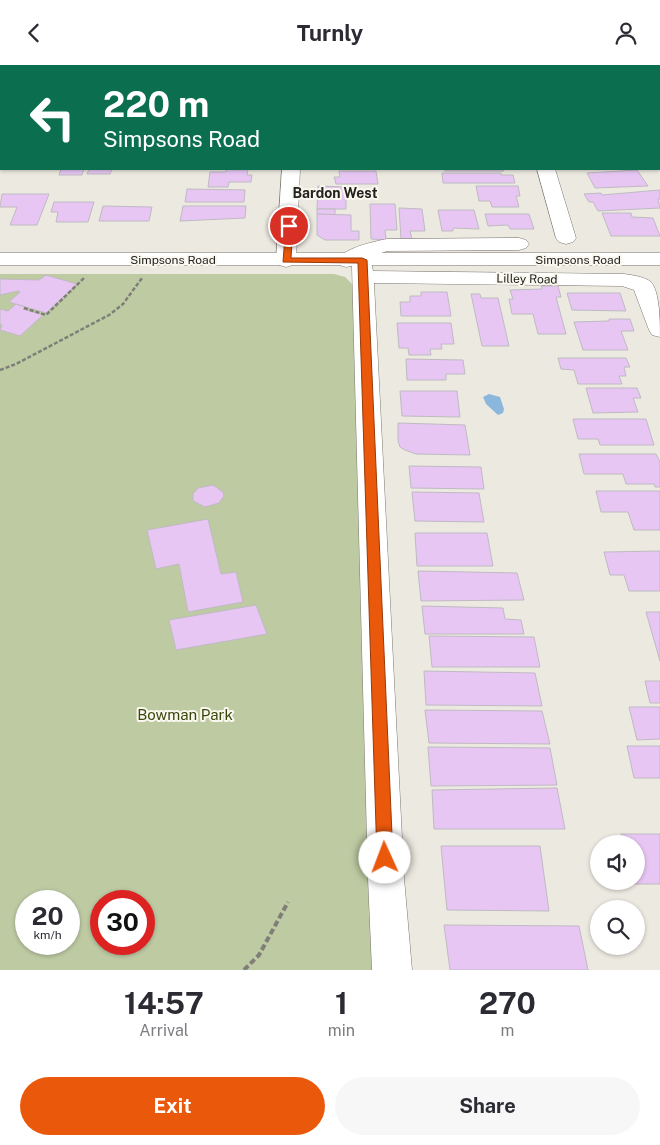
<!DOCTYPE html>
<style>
:root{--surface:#fff;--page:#f7f7f7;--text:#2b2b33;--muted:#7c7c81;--accent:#ea580c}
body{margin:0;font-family:"Public Sans",sans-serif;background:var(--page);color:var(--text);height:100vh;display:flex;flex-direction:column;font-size:19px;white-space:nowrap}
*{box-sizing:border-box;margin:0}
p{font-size:16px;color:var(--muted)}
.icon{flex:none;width:28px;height:28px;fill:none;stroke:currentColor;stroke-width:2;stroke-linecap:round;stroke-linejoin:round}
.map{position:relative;height:905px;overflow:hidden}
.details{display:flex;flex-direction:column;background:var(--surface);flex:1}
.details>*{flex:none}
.banner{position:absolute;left:0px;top:0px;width:660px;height:105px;box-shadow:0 1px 4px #0004;background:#0b6e4f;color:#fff;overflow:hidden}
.buttons{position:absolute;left:590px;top:770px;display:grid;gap:10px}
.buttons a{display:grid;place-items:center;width:55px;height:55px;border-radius:50%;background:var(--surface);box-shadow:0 1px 4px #0004;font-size:25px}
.speed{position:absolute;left:15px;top:825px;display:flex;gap:10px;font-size:25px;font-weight:700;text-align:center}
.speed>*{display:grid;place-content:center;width:65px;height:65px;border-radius:50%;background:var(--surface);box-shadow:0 1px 4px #0004;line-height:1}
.speed small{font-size:12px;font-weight:400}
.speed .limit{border:8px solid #d22;background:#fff;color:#111}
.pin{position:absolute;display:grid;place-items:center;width:42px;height:42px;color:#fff;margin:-21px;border:2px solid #fff;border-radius:50%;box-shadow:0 1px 5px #0007}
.me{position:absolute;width:55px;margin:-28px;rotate:358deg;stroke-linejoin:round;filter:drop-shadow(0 0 4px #0008)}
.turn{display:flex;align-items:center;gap:18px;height:105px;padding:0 20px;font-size:22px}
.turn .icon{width:65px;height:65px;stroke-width:2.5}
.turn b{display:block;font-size:35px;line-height:42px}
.eta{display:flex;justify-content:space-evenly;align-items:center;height:85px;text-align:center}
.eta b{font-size:30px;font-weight:700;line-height:35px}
.action{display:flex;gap:10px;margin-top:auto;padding:10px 20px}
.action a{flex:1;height:58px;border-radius:30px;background:var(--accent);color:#fff;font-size:20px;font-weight:700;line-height:58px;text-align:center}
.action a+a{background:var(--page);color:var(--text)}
header{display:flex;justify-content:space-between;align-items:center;height:65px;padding:0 20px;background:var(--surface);font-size:22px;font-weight:700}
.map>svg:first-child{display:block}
.green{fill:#bdcaa2;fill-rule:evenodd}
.water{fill:#8cb7dd}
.building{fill:#e7c6f4;stroke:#bfbac2}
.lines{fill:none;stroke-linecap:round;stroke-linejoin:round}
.minor-casing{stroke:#7a7770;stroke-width:1}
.major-casing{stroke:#7a7770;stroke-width:1}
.path-far1{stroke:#807e79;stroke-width:2.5;stroke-dasharray:4 2;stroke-linecap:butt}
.path{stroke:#807e79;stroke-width:4;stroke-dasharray:6 3;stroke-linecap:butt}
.minor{fill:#fff;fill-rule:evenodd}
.major{fill:#fff;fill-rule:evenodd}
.route{fill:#ea580c;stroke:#983908}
.labels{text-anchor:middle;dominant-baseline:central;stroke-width:4;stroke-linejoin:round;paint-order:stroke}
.far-street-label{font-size:12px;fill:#22211e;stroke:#f9f7ee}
.far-neighbourhood-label{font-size:14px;font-weight:bold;fill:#22211e;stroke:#f9f7ee}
.park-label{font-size:15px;fill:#39470d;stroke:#f9f7ee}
</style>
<header><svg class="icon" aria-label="back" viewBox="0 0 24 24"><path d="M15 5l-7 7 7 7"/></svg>Turnly<svg class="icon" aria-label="person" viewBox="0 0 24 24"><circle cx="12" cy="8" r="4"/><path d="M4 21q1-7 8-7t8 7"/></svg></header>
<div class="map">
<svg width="660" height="905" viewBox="0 0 660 905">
<rect width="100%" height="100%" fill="#ece9e1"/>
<path class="green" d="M 0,209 L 334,209 L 345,212 L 353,220 L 381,905 L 0,905 ZM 26,836 L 69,836 L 69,879 L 26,879 ZM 101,836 L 144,836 L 144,879 L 101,879 Z"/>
<path class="water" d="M 489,329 L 500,332 L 504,344 L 503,348 L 498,350 L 486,339 L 483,332 Z"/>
<g class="building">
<path d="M 61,104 L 84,104 L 82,110 L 59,110 Z"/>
<path d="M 89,104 L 112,104 L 110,109 L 87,109 Z"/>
<path d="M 226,104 L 248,104 L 247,110 L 252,110 L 251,117 L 229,117 L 228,122 L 208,122 L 210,107 L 226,107 Z"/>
<path d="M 444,104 L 503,104 L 504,106 L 445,106 Z"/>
<path d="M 637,105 L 648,121 L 595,123 L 587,108 Z"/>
<path d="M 339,106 L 376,106 L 378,119 L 336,119 L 334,112 L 340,112 Z"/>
<path d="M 442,108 L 501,108 L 501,110 L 513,110 L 515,118 L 443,118 Z"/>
<path d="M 318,121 L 346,122 L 346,144 L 317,144 Z"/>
<path d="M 476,121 L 518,121 L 520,131 L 516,131 L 519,142 L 492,142 L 490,136 L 479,136 Z"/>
<path d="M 187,124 L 245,125 L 244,137 L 185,137 Z"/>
<path d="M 660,125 L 660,134 L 658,134 L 660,143 L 598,146 L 593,137 L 589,137 L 584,129 L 601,128 L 602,130 Z"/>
<path d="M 2,129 L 49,129 L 37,160 L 10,160 L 17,142 L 0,142 Z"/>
<path d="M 54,137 L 94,137 L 88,157 L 56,157 L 58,147 L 51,147 Z"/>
<path d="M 370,139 L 395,139 L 397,165 L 385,165 L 386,175 L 371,174 Z"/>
<path d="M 103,141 L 152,142 L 149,156 L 99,156 Z"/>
<path d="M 183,141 L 246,141 L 245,153 L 180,156 Z"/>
<path d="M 399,143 L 422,144 L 425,166 L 410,166 L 412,174 L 401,174 Z"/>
<path d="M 317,144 L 335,144 L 335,150 L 317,149 Z"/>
<path d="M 438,145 L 474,145 L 479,164 L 453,163 L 453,166 L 442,166 Z"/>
<path d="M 602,148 L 631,148 L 632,152 L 653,153 L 660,171 L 611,171 Z"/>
<path d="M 317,149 L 351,150 L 351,166 L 359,166 L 359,175 L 325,175 L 317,170 Z"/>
<path d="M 485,149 L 529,149 L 534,164 L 510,164 L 508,160 L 488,161 Z"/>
<path d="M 46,210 L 77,219 L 46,248 L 9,237 L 20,227 L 18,226 L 0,230 L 0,214 L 39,215 Z"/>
<path d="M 541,221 L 558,221 L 561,232 L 556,232 L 566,269 L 538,269 L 533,249 L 512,249 L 509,234 L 513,234 L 510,225 L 542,224 Z"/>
<path d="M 421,227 L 447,227 L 451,251 L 401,251 L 400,237 L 410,237 L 410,231 L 421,231 Z"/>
<path d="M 567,228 L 620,228 L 626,246 L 572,245 Z"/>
<path d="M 471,229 L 480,229 L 481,233 L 498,233 L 509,281 L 482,281 Z"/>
<path d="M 16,239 L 25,242 L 23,244 L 43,250 L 20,271 L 0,265 L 2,260 L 0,260 L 0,244 L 8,246 Z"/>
<path d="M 609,254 L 630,254 L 634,266 L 621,266 L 628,285 L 583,285 L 574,257 L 609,256 Z"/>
<path d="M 397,258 L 451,258 L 454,279 L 441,279 L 442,284 L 430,284 L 431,290 L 409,290 L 408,283 L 399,283 Z"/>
<path d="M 558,293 L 626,293 L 630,302 L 624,302 L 626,311 L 619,311 L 622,319 L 578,319 L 574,305 L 561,304 Z"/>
<path d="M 406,294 L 463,295 L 465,309 L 446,309 L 446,315 L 407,315 Z"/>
<path d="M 586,323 L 637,323 L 641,333 L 633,333 L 638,347 L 593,348 Z"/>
<path d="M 400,326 L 457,326 L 460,352 L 402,351 Z"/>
<path d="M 573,354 L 646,354 L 654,380 L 600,380 L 598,374 L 578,374 Z"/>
<path d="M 398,358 L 465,360 L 470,390 L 416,389 L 405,385 L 400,382 L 398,376 Z"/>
<path d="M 579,389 L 656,389 L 660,397 L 660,422 L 655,422 L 654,419 L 626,419 L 623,409 L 584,409 Z"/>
<path d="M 409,401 L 481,402 L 484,424 L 411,423 Z"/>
<path d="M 213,420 L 223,427 L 224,431 L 219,438 L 205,442 L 193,436 L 193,429 L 198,423 Z"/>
<path d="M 596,426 L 660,426 L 660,465 L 634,465 L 628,447 L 601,447 Z"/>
<path d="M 412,427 L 479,428 L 484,457 L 415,456 Z"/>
<path d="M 208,454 L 221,509 L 236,507 L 243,537 L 188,547 L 179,499 L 156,504 L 147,465 Z"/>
<path d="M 415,468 L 487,468 L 493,501 L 417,501 Z"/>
<path d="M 660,486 L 660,526 L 629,526 L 624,510 L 610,510 L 604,487 Z"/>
<path d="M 418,506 L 517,508 L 524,535 L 421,536 Z"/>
<path d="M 256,540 L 267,569 L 176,585 L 169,555 Z"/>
<path d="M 422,541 L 503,543 L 505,554 L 521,555 L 524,569 L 425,569 Z"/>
<path d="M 646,547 L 660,547 L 660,596 Z"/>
<path d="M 429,571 L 534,572 L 540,602 L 432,602 Z"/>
<path d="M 424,606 L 535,608 L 542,641 L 426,640 Z"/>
<path d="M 645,616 L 660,616 L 660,638 L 650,638 Z"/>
<path d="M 629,642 L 660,642 L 660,674 L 637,675 Z"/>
<path d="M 425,645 L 542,646 L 550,679 L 429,678 Z"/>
<path d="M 627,681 L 660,681 L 660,713 L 634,713 Z"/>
<path d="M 428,682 L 550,683 L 557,720 L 431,721 Z"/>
<path d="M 557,723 L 565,764 L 434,764 L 432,725 Z"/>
<path d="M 621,769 L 660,769 L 660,819 L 634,819 L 633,816 L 636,816 L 636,779 L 624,779 Z"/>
<path d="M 441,781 L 540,781 L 549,846 L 447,845 Z"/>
<path d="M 444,860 L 579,861 L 588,905 L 450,905 Z"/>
</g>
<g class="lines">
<defs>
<g id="minor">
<path d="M 52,0 L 69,0 L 70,1 L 53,1 Z"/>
<path d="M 251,0 L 267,0 L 268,1 L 252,1 Z"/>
<rect x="659" y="60" width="1" height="10"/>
<rect x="0" y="69" width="1" height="10"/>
<path d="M 282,104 L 300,104 L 296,196 L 293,200 L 286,202 L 279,200 L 276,196 Z"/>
<path d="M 537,104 L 555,104 L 576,173 L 573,177 L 566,179 L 559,177 L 556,173 Z"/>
<path d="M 519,173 L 526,175 L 529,179 L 526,183 L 519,185 L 387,186 L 370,192 L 373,206 L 624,209 C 632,210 645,212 651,217 C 660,227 660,258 660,272 L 652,270 L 649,265 L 634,225 L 622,221 L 374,218 L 404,813 L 412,905 L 372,905 L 368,813 L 352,201 L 346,202 L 339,200 L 336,196 C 344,183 372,177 387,174 Z"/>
</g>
<rect id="major" x="0" y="188" width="660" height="12"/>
</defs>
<use href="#minor" class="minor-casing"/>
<use href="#major" class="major-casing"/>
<g class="path-far1">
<path d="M 24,243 L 46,250 L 84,213"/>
<path d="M 0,305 L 16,299 L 109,250 L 123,239 L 142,213"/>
</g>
<path class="path" d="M 244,905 L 259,890 L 288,837"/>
<use href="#minor" class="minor"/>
<use href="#major" class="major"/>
</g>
<path class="route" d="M 286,159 L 293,161 L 291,193 L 362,193 L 367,195 L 393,793 L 390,798 L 385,800 L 380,798 L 377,793 L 358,198 L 283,197 Z"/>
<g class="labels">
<g class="far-street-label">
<text x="173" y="195">Simpsons Road</text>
<text x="578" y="195">Simpsons Road</text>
<text transform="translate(527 214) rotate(1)">Lilley Road</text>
</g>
<g class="far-neighbourhood-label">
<text x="335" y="128">Bardon West</text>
</g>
<g class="park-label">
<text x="185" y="649">Bowman Park</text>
</g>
</g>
</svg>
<div class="buttons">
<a><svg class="icon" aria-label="sound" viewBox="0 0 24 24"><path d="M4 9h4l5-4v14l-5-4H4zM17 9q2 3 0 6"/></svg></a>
<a><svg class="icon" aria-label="search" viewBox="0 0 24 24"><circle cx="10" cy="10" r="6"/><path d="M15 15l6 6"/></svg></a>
</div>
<div class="speed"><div>20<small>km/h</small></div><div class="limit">30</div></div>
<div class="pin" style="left:289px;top:161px;background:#d93025"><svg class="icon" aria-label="arrive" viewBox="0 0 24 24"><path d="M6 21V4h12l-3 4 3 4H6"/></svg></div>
<svg class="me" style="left:385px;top:793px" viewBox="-20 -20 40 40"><circle r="19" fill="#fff"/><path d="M0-13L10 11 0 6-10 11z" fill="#ea580c"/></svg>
<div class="banner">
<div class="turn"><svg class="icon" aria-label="left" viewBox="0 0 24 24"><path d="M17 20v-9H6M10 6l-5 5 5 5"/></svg><div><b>220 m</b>Simpsons Road</div></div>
</div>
</div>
<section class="details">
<div class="eta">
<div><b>14:57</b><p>Arrival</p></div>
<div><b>1</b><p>min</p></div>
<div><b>270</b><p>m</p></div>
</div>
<div class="action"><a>Exit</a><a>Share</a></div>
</section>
